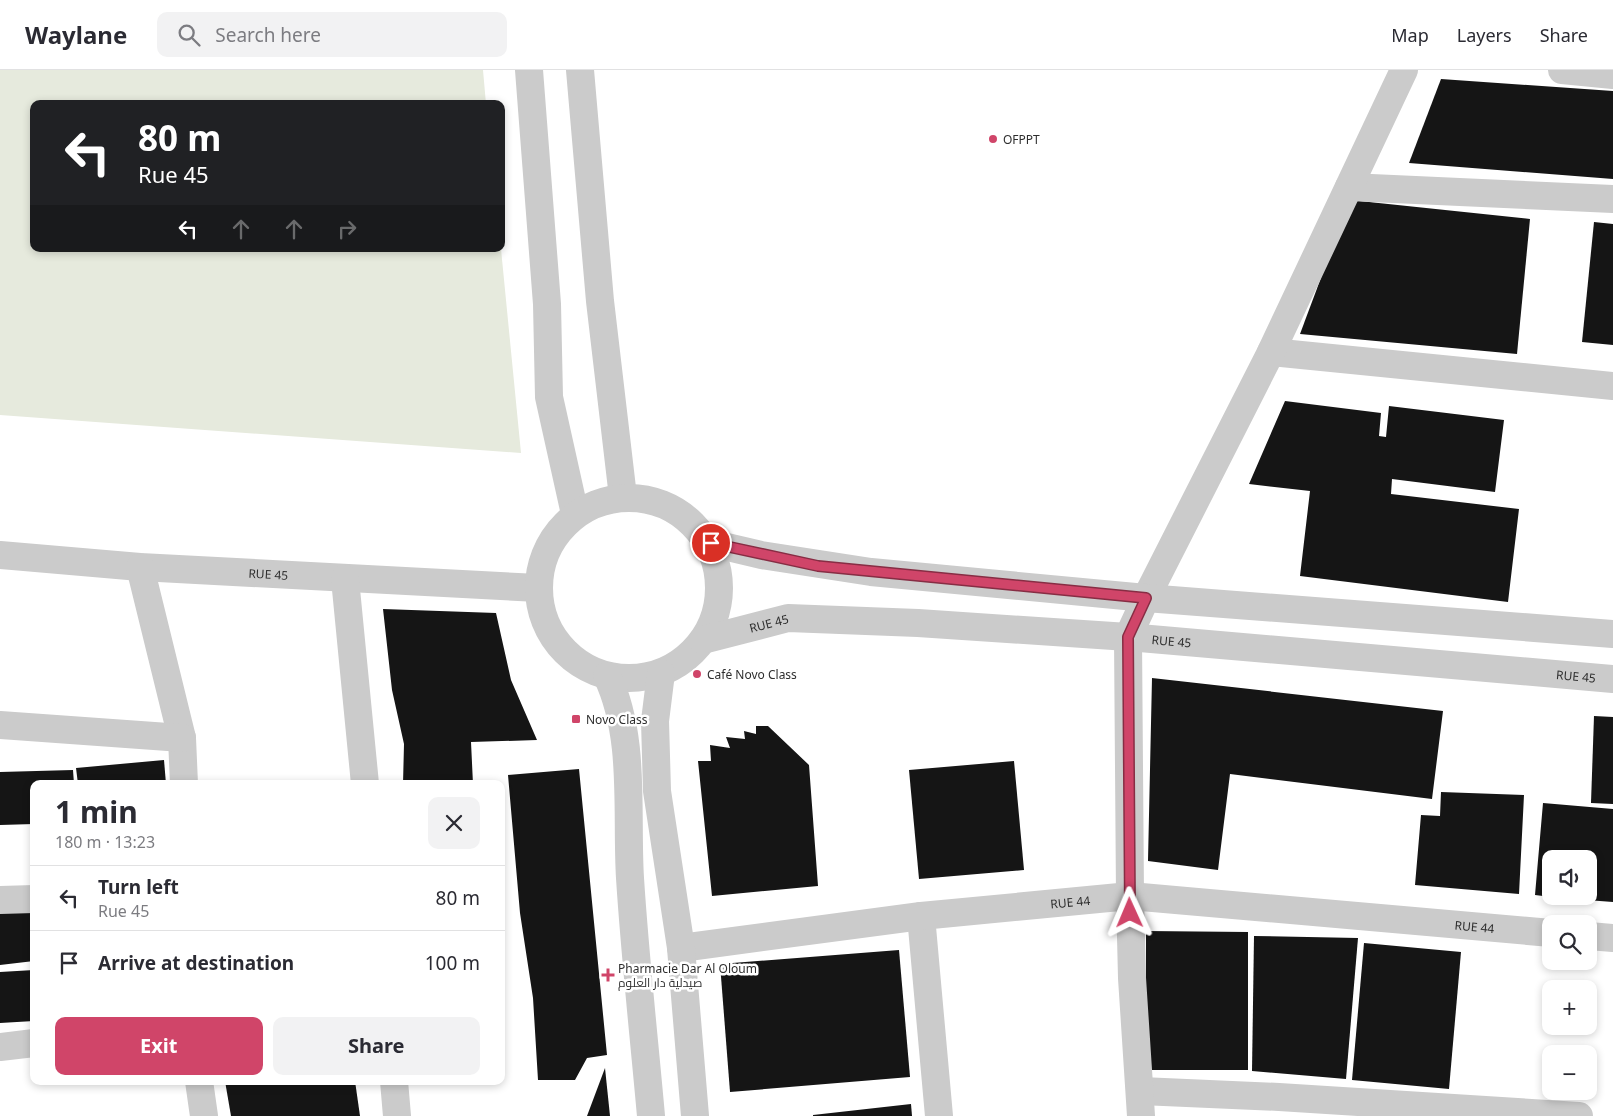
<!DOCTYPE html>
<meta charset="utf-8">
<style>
:root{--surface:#fff;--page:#f2f2f3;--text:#2b2b33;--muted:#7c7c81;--line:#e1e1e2;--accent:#d04569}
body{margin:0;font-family:"Noto Sans",Cairo,sans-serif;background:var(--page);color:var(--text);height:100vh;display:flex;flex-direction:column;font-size:19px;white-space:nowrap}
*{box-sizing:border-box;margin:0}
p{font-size:16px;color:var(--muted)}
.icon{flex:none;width:28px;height:28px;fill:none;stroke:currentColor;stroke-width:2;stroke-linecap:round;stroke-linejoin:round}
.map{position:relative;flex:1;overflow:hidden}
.panel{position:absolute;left:30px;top:710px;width:475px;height:305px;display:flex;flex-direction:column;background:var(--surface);border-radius:10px;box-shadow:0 2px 8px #0003}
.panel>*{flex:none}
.banner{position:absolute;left:30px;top:30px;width:475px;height:152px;border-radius:10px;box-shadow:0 2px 8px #0003;background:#202124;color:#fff;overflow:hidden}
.tools{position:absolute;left:1542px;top:780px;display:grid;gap:10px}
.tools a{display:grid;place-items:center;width:55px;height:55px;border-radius:10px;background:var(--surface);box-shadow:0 2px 8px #0003;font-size:25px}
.pin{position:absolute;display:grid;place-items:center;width:42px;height:42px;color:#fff;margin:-21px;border:2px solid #fff;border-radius:50%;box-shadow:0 1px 5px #0007}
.me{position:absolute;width:55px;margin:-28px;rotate:359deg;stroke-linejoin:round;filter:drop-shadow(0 0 4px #0008)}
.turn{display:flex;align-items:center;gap:18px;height:105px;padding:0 25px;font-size:22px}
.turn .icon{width:65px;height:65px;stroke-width:2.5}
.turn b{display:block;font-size:35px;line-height:42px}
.lanes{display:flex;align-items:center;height:48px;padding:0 25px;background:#0003;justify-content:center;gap:25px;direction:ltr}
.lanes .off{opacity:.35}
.round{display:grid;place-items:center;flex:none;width:52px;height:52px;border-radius:10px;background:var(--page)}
.summary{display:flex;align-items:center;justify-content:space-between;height:85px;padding:0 25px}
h1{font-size:30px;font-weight:700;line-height:38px}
.action{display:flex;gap:10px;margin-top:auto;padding:10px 25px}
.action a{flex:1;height:58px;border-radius:10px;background:var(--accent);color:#fff;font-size:20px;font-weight:700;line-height:58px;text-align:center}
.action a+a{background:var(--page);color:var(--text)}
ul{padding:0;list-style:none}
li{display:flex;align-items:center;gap:15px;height:65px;padding:0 25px;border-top:1px solid var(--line)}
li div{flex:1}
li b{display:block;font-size:19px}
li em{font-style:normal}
header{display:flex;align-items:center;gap:30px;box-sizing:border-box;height:70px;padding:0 25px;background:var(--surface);border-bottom:1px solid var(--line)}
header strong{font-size:24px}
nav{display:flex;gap:28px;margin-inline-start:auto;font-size:18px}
.search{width:350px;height:45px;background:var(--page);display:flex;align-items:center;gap:12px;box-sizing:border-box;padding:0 18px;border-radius:10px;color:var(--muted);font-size:19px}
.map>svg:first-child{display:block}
.green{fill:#e6eadd}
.building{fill:#151515}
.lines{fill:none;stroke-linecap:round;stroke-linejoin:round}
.minor{stroke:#cbcbcb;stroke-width:28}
.tertiary{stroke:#cbcbcb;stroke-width:28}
.route-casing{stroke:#872d44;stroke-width:12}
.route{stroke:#d04569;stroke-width:9}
.poi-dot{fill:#d04569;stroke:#fff;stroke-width:2}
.labels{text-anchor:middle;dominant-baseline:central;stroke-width:5;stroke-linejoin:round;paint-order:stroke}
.poi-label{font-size:12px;fill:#2e2e2e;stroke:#fff;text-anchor:start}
.street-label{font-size:12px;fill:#2e2e2e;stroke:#fff}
</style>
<header>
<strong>Waylane</strong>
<div class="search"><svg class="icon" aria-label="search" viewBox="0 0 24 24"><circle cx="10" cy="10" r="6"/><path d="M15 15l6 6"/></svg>Search here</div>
<nav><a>Map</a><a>Layers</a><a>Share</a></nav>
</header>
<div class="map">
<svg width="1613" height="1046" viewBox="0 0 1613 1046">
<rect width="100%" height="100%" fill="#fff"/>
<path class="green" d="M 0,0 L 483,0 L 486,34 L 34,34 L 34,179 L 501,179 L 521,383 L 0,345 Z"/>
<g class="building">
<path d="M 1441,9 L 1613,21 L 1613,109 L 1409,93 Z"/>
<path d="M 1350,130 L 1530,149 L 1517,284 L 1300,264 Z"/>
<path d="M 1594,152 L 1613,154 L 1613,275 L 1582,272 Z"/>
<path d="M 1285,331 L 1381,343 L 1379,366 L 1386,367 L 1389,336 L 1504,350 L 1495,422 L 1392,409 L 1391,424 L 1519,439 L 1508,532 L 1300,506 L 1310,421 L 1249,414 Z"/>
<path d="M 383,539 L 496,543 L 511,610 L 537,670 L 471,672 L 473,714 L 403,714 L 404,674 L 392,620 Z"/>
<path d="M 1152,608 L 1443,641 L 1432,729 L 1230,704 L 1218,800 L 1148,791 Z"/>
<path d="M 1594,646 L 1613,647 L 1613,734 L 1591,733 Z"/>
<path d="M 756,656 L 768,656 L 809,695 L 818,816 L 712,826 L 698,691 L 711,691 L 710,675 L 730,678 L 726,667 L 745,669 L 744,661 L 756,664 Z"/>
<path d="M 164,690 L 166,714 L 78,714 L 76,698 Z"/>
<path d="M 1014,691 L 1024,800 L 919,809 L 909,700 Z"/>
<path d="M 579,699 L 607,985 L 587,988 L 575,1010 L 538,1010 L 533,928 L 520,843 L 508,705 Z"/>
<path d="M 73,700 L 74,714 L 34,714 L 34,754 L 0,755 L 0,702 Z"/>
<path d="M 1441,722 L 1524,725 L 1519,824 L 1415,815 L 1421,745 L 1440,746 Z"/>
<path d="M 1543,733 L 1613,739 L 1613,832 L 1560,828 L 1589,826 L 1589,789 L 1551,789 L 1551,827 L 1535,825 Z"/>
<path d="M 33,837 L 34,891 L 0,895 L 0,840 Z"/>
<path d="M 1146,861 L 1248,862 L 1248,1000 L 1146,1000 Z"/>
<path d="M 1254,866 L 1358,868 L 1346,1009 L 1252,1001 Z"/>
<path d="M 1364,873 L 1461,882 L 1449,1019 L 1352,1010 Z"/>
<path d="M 899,880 L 910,1007 L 730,1022 L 720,894 Z"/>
<path d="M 34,900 L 34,951 L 0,953 L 0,902 Z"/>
<path d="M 605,998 L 610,1046 L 587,1046 Z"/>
<path d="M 225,1011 L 355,1011 L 360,1046 L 231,1046 Z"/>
<path d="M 911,1034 L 912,1046 L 813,1046 L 813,1045 Z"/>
</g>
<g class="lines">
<g class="minor">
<path d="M 1562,0 L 1613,5"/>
<path d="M 1349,117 L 1613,129"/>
<path d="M 1271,282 L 1613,316"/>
<path id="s1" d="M 0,485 L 140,497 L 538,518"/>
<path d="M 140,497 L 182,668 L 184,714"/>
<path d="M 345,509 L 365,714"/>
<path d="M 0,655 L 182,668"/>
<path d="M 0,830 L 34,829"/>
<path d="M 921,846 L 939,1046"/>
<path d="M 1589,866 L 1613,868"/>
<path id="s2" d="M 681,878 L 921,846 L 1130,826 L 1551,863"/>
<path d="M 0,977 L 34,973"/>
<path d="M 199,1011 L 204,1046"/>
<path d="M 394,1011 L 397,1046"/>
<path d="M 1141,1021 L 1279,1027 L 1579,1046"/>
<path d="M 1141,1046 L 1132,908 L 1130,826 L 1128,567 L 1146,528 L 1271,282 L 1404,0"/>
</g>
<g class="tertiary">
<path d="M 529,0 L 547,234 L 549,327 L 575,444"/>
<path d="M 580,0 L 600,231 L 623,427"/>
<circle cx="629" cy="518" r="90"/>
<path d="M 706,472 L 761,485 L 871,502 L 1146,528 L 1613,564"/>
<path id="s3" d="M 703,570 L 788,548 L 918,553 L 1128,567 L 1613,609"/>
<path d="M 661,603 L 655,651 L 657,721 L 681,878 L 695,1046"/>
<path d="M 607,606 C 636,667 626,742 630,808 C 635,887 644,967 651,1046"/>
</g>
</g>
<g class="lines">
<defs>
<path id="route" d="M 711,473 L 818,496 L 1146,528 L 1128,567 L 1130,843"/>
</defs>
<use href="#route" class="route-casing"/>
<use href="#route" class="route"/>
</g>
<g class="poi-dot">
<circle cx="993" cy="69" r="5"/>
<circle cx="697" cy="604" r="5"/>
<rect x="571" y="644" width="10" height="10" rx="2.5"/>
<path d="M605.5 897.5h5v5h5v5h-5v5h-5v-5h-5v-5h5z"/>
</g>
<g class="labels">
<g class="poi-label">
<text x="1003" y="69">OFPPT</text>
<text x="707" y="604">Café Novo Class</text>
<text x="586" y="649">Novo Class</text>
<text x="618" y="898">Pharmacie Dar Al Oloum<tspan x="618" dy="14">صيدلية دار العلوم</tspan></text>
</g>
<g class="street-label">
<text stroke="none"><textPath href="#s1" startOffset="269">RUE 45</textPath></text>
<text stroke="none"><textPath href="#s3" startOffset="68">RUE 45</textPath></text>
<text stroke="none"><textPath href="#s3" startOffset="472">RUE 45</textPath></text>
<text stroke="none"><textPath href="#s3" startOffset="878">RUE 45</textPath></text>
<text stroke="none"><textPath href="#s2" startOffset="392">RUE 44</textPath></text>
<text stroke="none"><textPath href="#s2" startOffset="798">RUE 44</textPath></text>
</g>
</g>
</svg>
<div class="tools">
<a><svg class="icon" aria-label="sound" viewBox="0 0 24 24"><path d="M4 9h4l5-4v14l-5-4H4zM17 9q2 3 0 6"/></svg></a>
<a><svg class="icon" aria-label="search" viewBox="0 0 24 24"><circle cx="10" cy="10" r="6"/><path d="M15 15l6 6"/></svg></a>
<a>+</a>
<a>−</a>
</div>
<div class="pin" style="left:711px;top:473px;background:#d93025"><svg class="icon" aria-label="arrive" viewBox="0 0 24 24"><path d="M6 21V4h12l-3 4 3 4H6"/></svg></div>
<svg class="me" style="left:1130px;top:843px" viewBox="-20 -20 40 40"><path d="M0-17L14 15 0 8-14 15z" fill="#d04569" stroke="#fff" stroke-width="4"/></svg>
<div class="banner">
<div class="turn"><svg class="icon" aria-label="left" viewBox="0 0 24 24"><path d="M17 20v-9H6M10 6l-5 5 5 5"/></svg><div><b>80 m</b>Rue 45</div></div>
<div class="lanes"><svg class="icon" aria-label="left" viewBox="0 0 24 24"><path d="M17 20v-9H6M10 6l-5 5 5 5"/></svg><svg class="icon off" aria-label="ahead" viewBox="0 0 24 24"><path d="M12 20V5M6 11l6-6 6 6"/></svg><svg class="icon off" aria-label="ahead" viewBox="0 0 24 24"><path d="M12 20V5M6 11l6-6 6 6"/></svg><svg class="icon off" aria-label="right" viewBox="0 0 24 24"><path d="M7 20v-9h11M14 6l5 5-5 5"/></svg></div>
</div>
<section class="panel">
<div class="summary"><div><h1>1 min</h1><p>180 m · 13:23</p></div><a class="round"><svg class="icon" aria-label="close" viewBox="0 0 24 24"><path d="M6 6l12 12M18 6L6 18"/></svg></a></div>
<ul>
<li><svg class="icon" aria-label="left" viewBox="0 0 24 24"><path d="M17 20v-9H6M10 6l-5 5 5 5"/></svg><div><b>Turn left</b><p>Rue 45</p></div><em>80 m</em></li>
<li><svg class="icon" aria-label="arrive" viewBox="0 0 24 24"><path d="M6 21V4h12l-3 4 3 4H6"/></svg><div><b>Arrive at destination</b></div><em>100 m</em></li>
</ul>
<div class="action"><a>Exit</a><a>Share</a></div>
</section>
</div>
